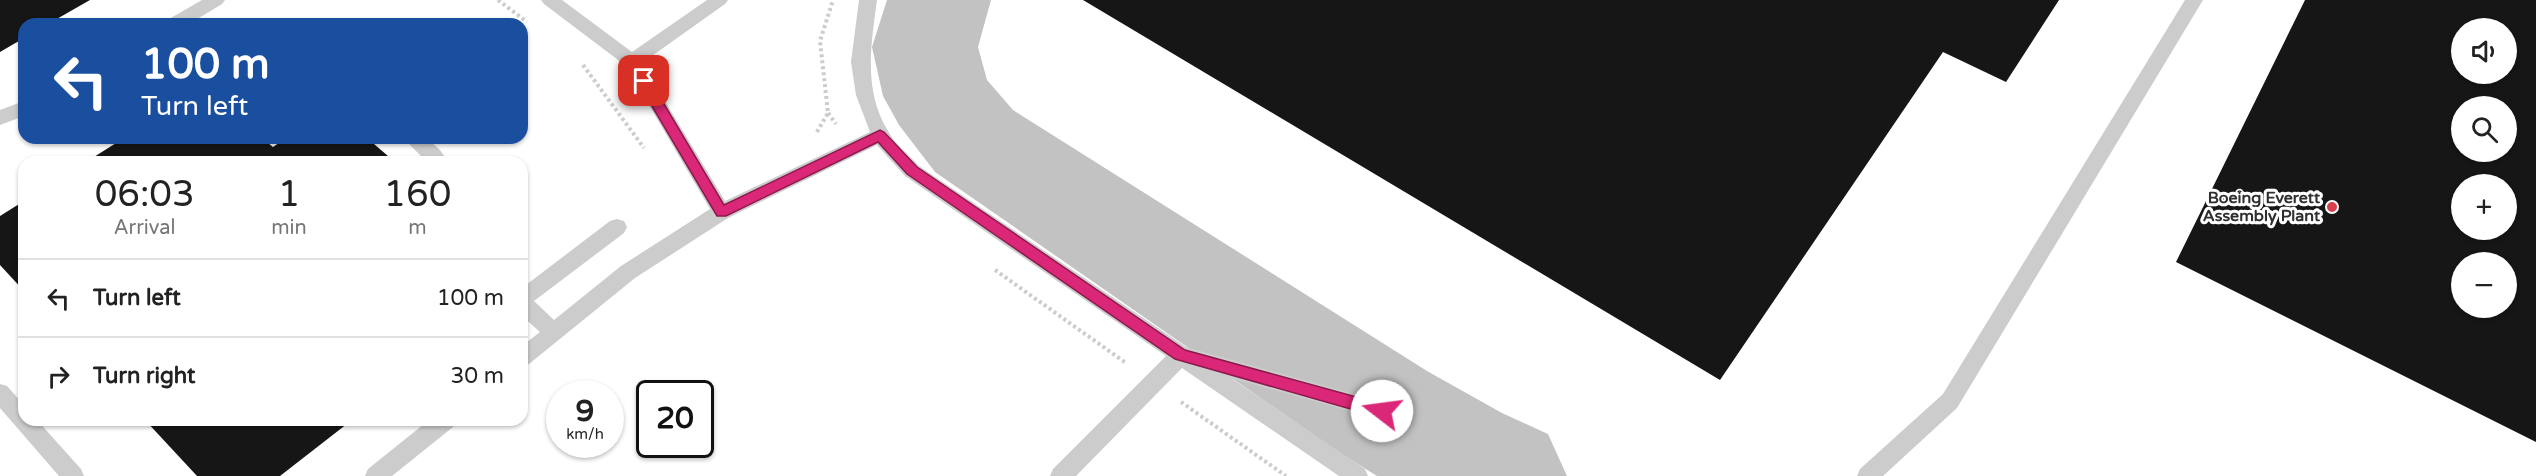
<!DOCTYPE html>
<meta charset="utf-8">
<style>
:root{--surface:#fff;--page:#f6f6f6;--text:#222;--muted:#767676;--line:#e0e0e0}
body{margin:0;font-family:"Varela Round",sans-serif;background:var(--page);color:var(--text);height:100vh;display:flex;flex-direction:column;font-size:22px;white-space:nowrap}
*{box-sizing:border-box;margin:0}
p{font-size:20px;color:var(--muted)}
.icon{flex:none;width:33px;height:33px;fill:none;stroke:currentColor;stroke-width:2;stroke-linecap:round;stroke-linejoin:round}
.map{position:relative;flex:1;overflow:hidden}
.drawer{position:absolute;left:18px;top:156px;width:510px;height:270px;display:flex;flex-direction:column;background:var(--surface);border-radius:18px;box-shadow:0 2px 4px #0004}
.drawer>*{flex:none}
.hud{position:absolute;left:18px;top:18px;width:510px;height:126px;border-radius:18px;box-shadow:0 2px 4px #0004;background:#1a4fa0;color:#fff;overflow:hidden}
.fabs{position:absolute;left:2451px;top:18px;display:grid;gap:12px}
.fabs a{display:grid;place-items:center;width:66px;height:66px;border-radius:50%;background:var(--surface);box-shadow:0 2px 4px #0004;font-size:30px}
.speed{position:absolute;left:546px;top:380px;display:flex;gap:12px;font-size:30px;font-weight:700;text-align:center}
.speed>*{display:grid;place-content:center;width:78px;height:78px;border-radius:50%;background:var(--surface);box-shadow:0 2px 4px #0004;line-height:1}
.speed small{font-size:15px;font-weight:400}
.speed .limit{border:3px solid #111;border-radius:9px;background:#fff;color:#111}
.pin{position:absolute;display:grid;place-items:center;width:51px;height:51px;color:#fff;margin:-26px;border-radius:12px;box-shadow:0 3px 9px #0006}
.me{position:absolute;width:66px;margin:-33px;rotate:285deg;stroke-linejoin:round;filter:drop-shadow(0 0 4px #0008)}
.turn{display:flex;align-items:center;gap:21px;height:126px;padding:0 24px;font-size:27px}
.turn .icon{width:78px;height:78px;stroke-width:2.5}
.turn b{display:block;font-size:42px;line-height:51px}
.eta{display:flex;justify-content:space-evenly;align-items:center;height:102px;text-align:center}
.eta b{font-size:36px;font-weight:600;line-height:42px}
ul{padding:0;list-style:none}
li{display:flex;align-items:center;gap:18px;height:78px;padding:0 24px;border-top:2px solid var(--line)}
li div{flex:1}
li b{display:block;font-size:22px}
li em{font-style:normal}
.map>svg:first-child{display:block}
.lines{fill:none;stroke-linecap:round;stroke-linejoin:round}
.taxiway{fill:#c2c2c2;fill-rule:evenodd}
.building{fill:#161616;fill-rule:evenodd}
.path{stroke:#ccc;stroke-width:4;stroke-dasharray:3 3;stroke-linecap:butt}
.service{fill:#ccc;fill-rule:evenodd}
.route{fill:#db2777;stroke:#8e194d;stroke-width:1.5}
.poi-dot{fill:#d83e4b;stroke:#fff;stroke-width:2}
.labels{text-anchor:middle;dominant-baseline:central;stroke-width:6;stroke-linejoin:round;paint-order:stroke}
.poi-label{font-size:16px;font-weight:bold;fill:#2f2f2f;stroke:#fff;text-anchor:end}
</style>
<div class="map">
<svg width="2536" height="476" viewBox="0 0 2536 476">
<rect width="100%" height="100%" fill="#fff"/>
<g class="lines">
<path class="taxiway" d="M 887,0 L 991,0 L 978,47 L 987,80 L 1013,110 L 1427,371 L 1502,413 L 1548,434 L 1567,476 L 1377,476 L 1337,451 L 935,172 L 899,125 L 883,96 L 872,47 Z"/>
</g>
<g class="building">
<path d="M 0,0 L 90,0 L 48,24 L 24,24 L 24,38 L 0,52 Z"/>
<path d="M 1083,0 L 2059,0 L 2006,82 L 1943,52 L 1720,380 Z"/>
<path d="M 2305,0 L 2536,0 L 2536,442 L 2176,262 ZM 2462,28 L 2506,28 L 2506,74 L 2462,74 ZM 2462,106 L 2506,106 L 2506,152 L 2462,152 ZM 2462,184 L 2506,184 L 2506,230 L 2462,230 ZM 2462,262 L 2506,262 L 2506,308 L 2462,308 Z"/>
<path d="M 124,138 L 262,138 L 273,147 L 286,138 L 367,138 L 395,162 L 86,162 Z"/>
<path d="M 24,201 L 24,291 L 0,265 L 0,216 Z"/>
<path d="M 145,420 L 352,420 L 280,476 L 197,476 Z"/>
</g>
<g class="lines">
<g class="path">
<path d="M 498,0 L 527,22"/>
<path d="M 583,65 L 644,148"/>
<path d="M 828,113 L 836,124"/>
<path d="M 817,132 L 828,113 L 820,41 L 833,0"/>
<path d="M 995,270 L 1126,363"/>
<path d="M 1181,402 L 1286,476"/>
</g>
<g class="service">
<path d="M 202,0 L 225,0 L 222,4 L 189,24 L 166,24 L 169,19 Z"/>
<path d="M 541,0 L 562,0 L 632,52 L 707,0 L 728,0 L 725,4 L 642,63 L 725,201 L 870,132 L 856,95 L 851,62 L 859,0 L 877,0 C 871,45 863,90 888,131 C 895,144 909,155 919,166 L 1186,347 L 1389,404 L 1393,411 L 1389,418 L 1382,420 L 1231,378 L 1365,469 L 1368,476 L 1339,476 L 1182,368 L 1076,476 L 1050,476 L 1053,469 L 1166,356 L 905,176 L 877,145 L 728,218 L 635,278 L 529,364 L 522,367 L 522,346 L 540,332 L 522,316 L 522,288 L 610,221 L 617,219 L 624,221 L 627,227 L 624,233 L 534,301 L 554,320 L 621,266 L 710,209 L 626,66 L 544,4 Z"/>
<path d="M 2185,0 L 2203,0 L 1957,408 L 1883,476 L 1857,476 L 1860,469 L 1943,394 Z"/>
<path d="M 24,101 L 24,116 L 0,125 L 0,110 Z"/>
<path d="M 403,138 C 422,138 436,140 446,159 L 445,162 L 424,162 L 425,160 Z"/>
<path d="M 0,384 L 7,386 L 24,405 L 24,420 L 37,420 L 81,469 L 84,476 L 59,476 L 0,408 Z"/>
<path d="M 429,420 L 456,420 L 453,427 L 392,476 L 365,476 L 368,469 Z"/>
</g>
</g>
<path class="route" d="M 644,76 L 648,77 L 724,205 L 880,130 L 884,132 L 917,167 L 1185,350 L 1382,404 L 1387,406 L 1390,411 L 1387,416 L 1382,418 L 1175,359 L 907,174 L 878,142 L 726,216 L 717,216 L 637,81 Z"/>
<circle class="poi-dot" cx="2332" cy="207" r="6"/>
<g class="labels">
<g class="poi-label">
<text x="2320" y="198">Boeing Everett<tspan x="2320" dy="18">Assembly Plant</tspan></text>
</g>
</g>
</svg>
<div class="fabs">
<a><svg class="icon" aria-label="sound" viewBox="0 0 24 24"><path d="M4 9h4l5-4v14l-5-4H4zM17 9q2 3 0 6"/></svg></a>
<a><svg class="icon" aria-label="search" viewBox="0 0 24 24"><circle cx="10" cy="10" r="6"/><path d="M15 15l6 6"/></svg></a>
<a>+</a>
<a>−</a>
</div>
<div class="speed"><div>9<small>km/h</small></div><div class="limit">20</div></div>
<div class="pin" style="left:644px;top:81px;background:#d93025"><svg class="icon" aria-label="arrive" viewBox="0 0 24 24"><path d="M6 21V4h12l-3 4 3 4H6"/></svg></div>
<svg class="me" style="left:1382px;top:411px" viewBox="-20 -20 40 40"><circle r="19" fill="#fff"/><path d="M0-13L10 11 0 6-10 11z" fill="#db2777"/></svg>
<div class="hud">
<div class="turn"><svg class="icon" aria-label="left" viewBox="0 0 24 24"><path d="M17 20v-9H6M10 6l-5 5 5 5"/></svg><div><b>100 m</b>Turn left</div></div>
</div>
<section class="drawer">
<div class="eta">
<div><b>06:03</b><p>Arrival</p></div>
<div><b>1</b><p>min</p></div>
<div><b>160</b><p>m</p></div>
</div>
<ul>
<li><svg class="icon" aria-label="left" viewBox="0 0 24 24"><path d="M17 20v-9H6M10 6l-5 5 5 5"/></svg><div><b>Turn left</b></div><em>100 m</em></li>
<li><svg class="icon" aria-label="right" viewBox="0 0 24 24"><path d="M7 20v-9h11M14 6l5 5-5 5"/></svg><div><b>Turn right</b></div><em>30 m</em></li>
</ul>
</section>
</div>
